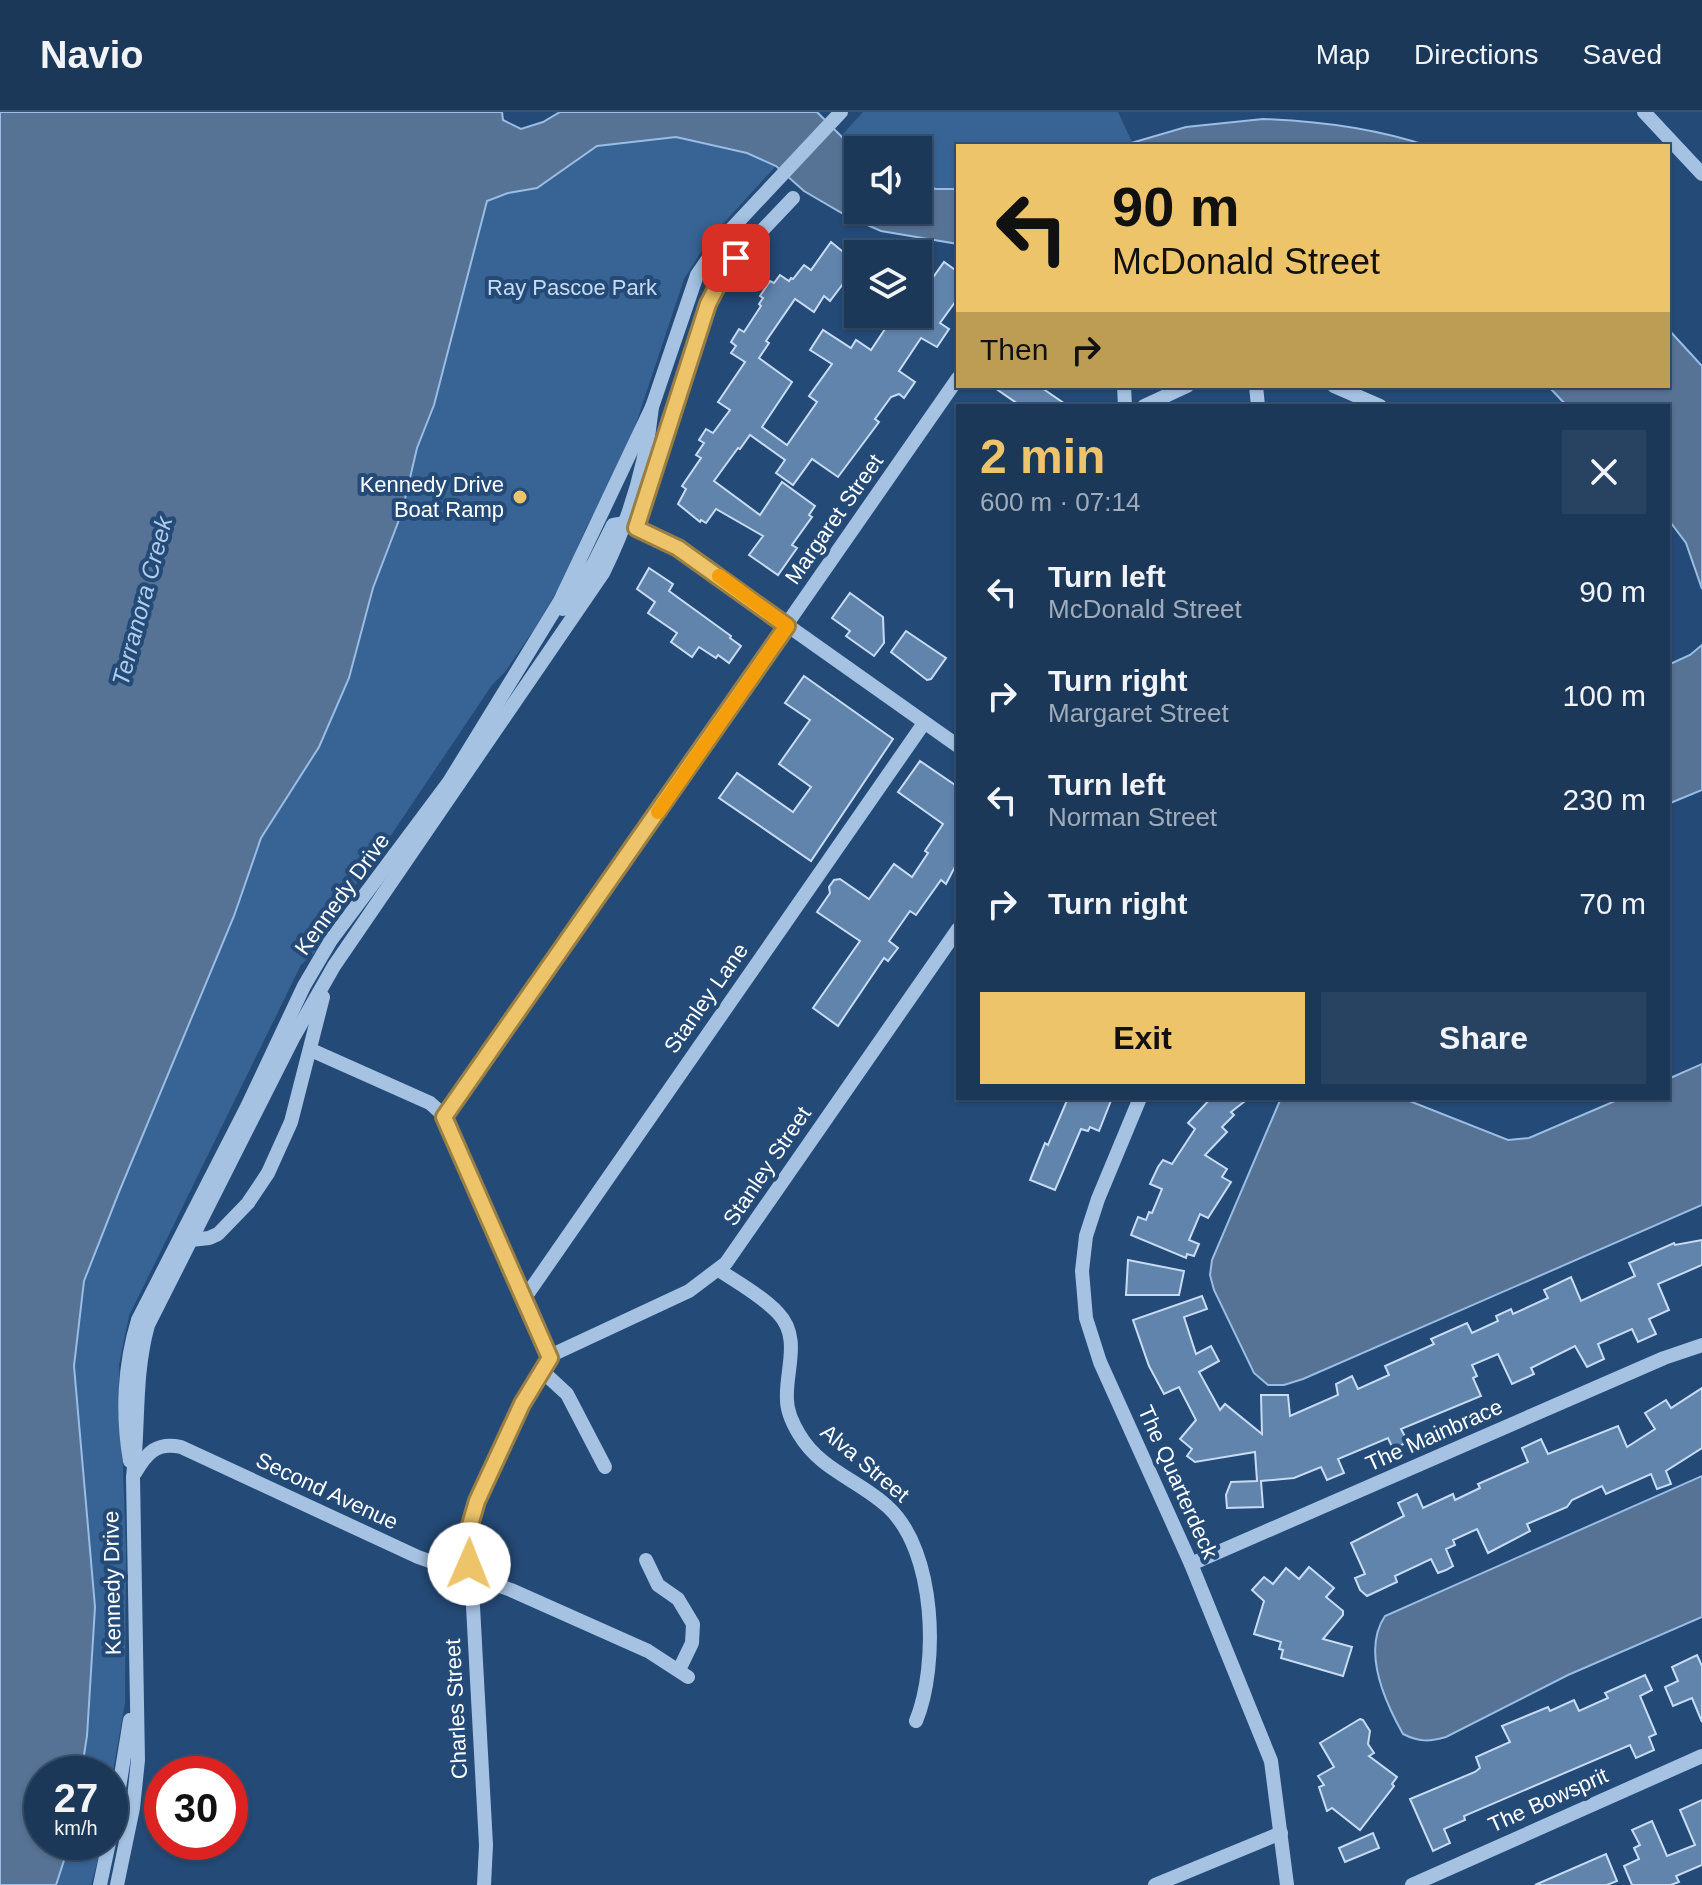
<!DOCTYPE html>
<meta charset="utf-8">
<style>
:root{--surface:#1b3859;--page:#284362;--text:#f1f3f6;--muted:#a0acba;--line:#39526f;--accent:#edc469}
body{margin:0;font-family:Arial,sans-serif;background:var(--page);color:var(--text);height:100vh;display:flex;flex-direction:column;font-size:30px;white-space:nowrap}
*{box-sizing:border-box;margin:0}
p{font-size:26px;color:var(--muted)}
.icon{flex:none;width:44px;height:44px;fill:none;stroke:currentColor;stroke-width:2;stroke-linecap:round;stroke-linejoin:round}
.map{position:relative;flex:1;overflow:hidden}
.side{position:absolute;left:956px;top:292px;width:714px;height:696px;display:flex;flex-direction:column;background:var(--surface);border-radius:0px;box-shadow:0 2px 6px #0004,0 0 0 2px var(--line)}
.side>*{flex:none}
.banner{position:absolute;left:956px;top:32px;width:714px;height:244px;border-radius:0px;box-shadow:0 2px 6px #0004,0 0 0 2px var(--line);background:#edc469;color:#111;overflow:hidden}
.buttons{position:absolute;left:844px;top:24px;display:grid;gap:16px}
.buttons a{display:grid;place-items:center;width:88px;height:88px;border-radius:0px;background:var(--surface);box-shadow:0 2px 6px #0004,0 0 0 2px var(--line);font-size:40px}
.speed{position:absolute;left:24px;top:1644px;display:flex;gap:16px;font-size:40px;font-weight:700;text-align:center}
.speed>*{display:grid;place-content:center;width:104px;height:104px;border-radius:50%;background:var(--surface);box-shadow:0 2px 6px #0004,0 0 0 2px var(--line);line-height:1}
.speed small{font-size:20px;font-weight:400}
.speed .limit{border:12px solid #d22;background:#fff;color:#111}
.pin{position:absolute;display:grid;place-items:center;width:68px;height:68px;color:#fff;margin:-34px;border-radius:16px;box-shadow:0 4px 12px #0006}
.me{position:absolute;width:88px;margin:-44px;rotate:1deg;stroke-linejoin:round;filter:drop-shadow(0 0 6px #0008)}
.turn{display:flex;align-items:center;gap:28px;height:168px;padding:0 24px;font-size:36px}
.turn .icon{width:104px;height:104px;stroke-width:2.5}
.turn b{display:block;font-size:56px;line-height:68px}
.then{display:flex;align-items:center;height:76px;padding:0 24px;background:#0003;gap:16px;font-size:30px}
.round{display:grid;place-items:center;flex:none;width:84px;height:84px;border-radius:0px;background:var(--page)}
.overview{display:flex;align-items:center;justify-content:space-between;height:136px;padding:0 24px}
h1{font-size:48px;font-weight:600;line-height:60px;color:var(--accent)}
.button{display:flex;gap:16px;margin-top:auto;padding:16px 24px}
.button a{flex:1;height:92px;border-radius:0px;background:var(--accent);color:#111;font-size:32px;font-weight:600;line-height:92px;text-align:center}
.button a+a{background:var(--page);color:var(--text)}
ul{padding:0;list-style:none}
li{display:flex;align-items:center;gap:24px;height:104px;padding:0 24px}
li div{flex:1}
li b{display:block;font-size:30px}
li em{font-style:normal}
header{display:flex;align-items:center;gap:48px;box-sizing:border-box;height:112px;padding:0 40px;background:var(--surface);border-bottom:2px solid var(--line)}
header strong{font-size:38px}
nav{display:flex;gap:44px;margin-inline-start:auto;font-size:28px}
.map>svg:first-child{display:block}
.green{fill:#376495}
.water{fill:#567294;stroke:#99bde4;stroke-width:2}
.building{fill:#6184ac;stroke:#c7dcf3;stroke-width:2}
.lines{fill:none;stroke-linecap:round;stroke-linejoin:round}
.minor{stroke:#a5c2e3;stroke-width:14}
.route-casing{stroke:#9a7f44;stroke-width:20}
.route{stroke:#edc469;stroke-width:14}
.slow{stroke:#f59e0b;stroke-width:14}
.poi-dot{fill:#edc469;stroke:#244a77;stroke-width:3}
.labels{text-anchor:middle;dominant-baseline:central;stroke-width:8;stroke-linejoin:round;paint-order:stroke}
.park-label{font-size:22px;fill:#c7dcf3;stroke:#244a77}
.poi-label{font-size:22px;fill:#fff;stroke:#244a77;text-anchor:end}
.street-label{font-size:22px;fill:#fff;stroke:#244a77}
.water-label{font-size:24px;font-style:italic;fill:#b0cceb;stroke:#244a77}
</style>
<header>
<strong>Navio</strong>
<nav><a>Map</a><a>Directions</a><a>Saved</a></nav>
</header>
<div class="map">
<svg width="1702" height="1773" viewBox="0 0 1702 1773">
<rect width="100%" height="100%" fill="#244a77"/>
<g class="green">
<path d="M 863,0 L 1118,0 L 1132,30 L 1121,34 L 958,34 L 958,77 L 936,77 L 918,73 L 918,38 L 858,38 L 858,41 L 841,24 Z"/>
<path d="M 676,25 L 747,41 L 776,54 L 710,126 L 684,167 L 626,342 L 586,416 L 560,474 L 535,516 L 505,560 L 492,573 L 371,753 L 334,800 L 329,817 L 314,841 L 301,853 L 129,1204 L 119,1253 L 126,1437 L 125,1591 L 110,1677 L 110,1662 L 81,1662 L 87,1624 L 95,1495 L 74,1254 L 84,1169 L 119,1080 L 234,804 L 261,726 L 319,635 L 373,476 L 402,400 L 417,336 L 434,293 L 487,89 L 508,81 L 537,76 L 597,34 Z"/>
<path d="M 70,1730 L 103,1730 L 91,1773 L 56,1773 Z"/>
</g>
<g class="water">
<path d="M 0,0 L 502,0 L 503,8 L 521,17 L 543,10 L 560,0 L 817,0 L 858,41 L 858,98 L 918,98 L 918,73 L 936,77 L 958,77 L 958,132 L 881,119 L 847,104 L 804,79 L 776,54 L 747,41 L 676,25 L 597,34 L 537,76 L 508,81 L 487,89 L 434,293 L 417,336 L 402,400 L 373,476 L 349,566 L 319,635 L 261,726 L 234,804 L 119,1080 L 84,1169 L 74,1254 L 95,1495 L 87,1624 L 81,1662 L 42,1662 L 42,1730 L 70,1730 L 56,1773 L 0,1773 Z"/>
<path d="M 1263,7 C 1320,9 1374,16 1428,34 L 1121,34 L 1186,15 Z"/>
<path d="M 1668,217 L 1702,254 L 1702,477 L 1686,431 L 1668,407 L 1668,294 L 1567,294 L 1548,274 L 1668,274 Z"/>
<path d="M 1702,533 L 1702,678 L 1668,692 L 1668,553 L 1690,543 Z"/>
<path d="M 1702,952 L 1702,1093 L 1303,1267 L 1284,1273 L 1268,1273 L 1254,1261 L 1214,1178 L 1210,1163 L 1212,1148 L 1281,986 L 1402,986 L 1508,1028 L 1529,1026 L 1622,986 L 1668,986 L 1668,967 Z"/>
<path d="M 1702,1364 L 1702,1505 L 1568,1563 L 1446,1625 C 1429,1630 1419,1630 1403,1622 C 1385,1590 1362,1538 1385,1504 Z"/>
</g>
<g class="building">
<path d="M 831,130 L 858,152 L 830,189 L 824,184 L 814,200 L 795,187 L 766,229 L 769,231 L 759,246 L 792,270 L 762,315 L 787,333 L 817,290 L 809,284 L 832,252 L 810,238 L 823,218 L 851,236 L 856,228 L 871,238 L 891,208 L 893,210 L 899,202 L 918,202 L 918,163 L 929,171 L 944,150 L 958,160 L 958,186 L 940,211 L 949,217 L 937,235 L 921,226 L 899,259 L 915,270 L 904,286 L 899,282 L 891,285 L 875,307 L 879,310 L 838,365 L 812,347 L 793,373 L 776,361 L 785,348 L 750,323 L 740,337 L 738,336 L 714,369 L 760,403 L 782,370 L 815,394 L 809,403 L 812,405 L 792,433 L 797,436 L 778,463 L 749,443 L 763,424 L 716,397 L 706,411 L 701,408 L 700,410 L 678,392 L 686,377 L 682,374 L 701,346 L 696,343 L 704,331 L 699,328 L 706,317 L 713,321 L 730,298 L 718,290 L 745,250 L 731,241 L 736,234 L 731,230 L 739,217 L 744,220 L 761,194 L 759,192 L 763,186 L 760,184 L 770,169 L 774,171 L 780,163 L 789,169 L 791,166 L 793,167 L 804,153 L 811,158 Z"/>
<path d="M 992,274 L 1039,274 L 1068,294 L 1021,294 Z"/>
<path d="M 649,456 L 673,472 L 669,479 L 731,524 L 730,526 L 741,534 L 729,551 L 718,543 L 716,546 L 699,535 L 692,545 L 671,530 L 677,521 L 648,501 L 655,490 L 637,477 Z"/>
<path d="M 850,481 L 883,505 L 884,531 L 874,544 L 846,524 L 850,519 L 832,506 Z"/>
<path d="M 906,519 L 946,546 L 931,567 L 927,568 L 891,540 Z"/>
<path d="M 804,564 L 893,627 L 811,749 L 719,686 L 737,661 L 793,700 L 811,675 L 779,652 L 810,608 L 785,591 Z"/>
<path d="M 920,649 L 958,675 L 958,749 L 946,772 L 941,768 L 916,803 L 910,799 L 889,829 L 898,836 L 888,849 L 884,846 L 838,914 L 813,896 L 860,829 L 817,800 L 830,781 L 829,775 L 834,768 L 840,767 L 869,787 L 894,752 L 912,765 L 928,741 L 925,739 L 943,712 L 898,680 Z"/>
<path d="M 1068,986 L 1112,986 L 1099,1019 L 1090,1015 L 1088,1019 L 1081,1017 L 1055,1078 L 1030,1068 L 1045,1031 L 1048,1033 Z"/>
<path d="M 1211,986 L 1249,986 L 1231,1000 L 1234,1003 L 1222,1015 L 1227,1020 L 1205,1043 L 1227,1057 L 1222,1065 L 1231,1070 L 1208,1106 L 1200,1102 L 1189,1128 L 1199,1132 L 1194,1144 L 1187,1142 L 1186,1146 L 1131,1123 L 1138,1105 L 1146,1108 L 1149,1100 L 1152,1101 L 1162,1077 L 1150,1072 L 1158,1055 L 1163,1048 L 1172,1052 L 1195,1017 L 1188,1011 Z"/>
<path d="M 1702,1128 L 1702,1153 L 1658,1172 L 1669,1198 L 1649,1207 L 1656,1222 L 1638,1230 L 1632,1217 L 1598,1232 L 1604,1247 L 1587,1255 L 1575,1234 L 1531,1256 L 1534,1262 L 1512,1272 L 1498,1242 L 1472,1253 L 1477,1264 L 1473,1266 L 1481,1284 L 1401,1317 L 1408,1330 L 1393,1337 L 1388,1326 L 1338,1347 L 1344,1361 L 1327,1368 L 1321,1355 L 1294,1366 L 1261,1369 L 1263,1395 L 1227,1396 L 1226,1383 L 1231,1370 L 1257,1369 L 1255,1340 L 1195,1350 L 1187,1344 L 1192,1337 L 1180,1327 L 1196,1308 L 1179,1275 L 1164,1282 L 1149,1254 L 1133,1208 L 1202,1184 L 1207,1197 L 1184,1205 L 1196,1242 L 1211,1234 L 1219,1249 L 1199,1260 L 1220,1298 L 1225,1292 L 1262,1322 L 1261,1283 L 1288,1283 L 1290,1304 L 1338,1283 L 1336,1272 L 1352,1264 L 1358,1277 L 1389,1263 L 1385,1254 L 1434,1232 L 1431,1227 L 1467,1211 L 1472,1221 L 1498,1209 L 1496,1204 L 1511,1197 L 1513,1202 L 1548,1186 L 1544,1178 L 1571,1165 L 1581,1189 L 1635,1164 L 1629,1151 L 1674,1131 L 1675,1133 Z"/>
<path d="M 1128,1148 L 1184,1159 L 1179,1183 L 1126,1183 Z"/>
<path d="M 1702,1276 L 1702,1336 L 1666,1359 L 1671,1372 L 1657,1377 L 1651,1362 L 1606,1382 L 1602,1374 L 1572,1388 L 1567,1395 L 1527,1412 L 1530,1419 L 1488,1441 L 1477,1417 L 1453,1428 L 1455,1433 L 1446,1437 L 1453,1454 L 1446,1458 L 1438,1461 L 1431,1447 L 1395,1464 L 1397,1470 L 1367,1484 L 1360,1478 L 1355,1466 L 1365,1462 L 1351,1431 L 1404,1404 L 1398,1391 L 1417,1382 L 1423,1396 L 1453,1382 L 1455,1388 L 1480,1376 L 1478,1372 L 1528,1350 L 1522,1336 L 1541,1327 L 1548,1342 L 1618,1314 L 1627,1335 L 1655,1317 L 1645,1301 L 1666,1288 L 1671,1296 Z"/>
<path d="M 1309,1455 L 1334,1476 L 1326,1485 L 1343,1499 L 1343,1503 L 1323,1527 L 1352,1535 L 1343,1564 L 1281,1546 L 1283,1538 L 1279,1537 L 1281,1530 L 1254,1522 L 1264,1489 L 1252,1478 L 1264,1465 L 1273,1472 L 1286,1456 L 1299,1467 Z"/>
<path d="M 1697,1543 L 1702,1554 L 1702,1610 L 1692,1586 L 1673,1594 L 1665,1575 L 1678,1569 L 1672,1555 Z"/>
<path d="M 1645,1563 L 1652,1578 L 1640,1584 L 1656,1622 L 1649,1625 L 1654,1638 L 1636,1646 L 1630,1633 L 1464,1704 L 1465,1708 L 1444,1717 L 1450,1731 L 1433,1739 L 1410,1687 L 1475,1660 L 1480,1656 L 1476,1645 L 1510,1630 L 1502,1614 L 1548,1595 L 1550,1599 L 1574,1588 L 1579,1599 L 1608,1586 L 1605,1581 Z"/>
<path d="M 1360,1607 L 1363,1608 L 1370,1619 L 1368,1632 L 1374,1641 L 1369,1644 L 1397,1665 L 1392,1672 L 1394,1674 L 1360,1718 L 1332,1696 L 1327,1699 L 1319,1675 L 1324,1673 L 1318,1664 L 1334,1655 L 1320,1631 Z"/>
<path d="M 1702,1688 L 1702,1753 L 1676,1764 L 1679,1770 L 1671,1773 L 1632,1773 L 1624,1754 L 1639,1747 L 1634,1736 L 1640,1733 L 1632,1718 L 1652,1709 L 1667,1744 L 1695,1733 L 1680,1698 Z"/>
<path d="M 1373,1721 L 1379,1736 L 1345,1750 L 1339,1736 Z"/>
<path d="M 1606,1742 L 1617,1769 L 1607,1773 L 1535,1773 Z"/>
</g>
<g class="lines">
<g class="minor">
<path d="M 1644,0 L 1702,62"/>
<path d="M 1124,274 L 1125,294"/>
<path d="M 1256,274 L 1258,294"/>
<path d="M 1334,274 L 1380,294"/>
<path d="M 1144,294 L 1187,274"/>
<path d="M 625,411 L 678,436 L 958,634"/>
<path d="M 636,416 L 716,176 L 736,146 L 793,86"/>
<path d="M 563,497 L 594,451 L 613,413 L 625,411"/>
<path d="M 311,938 L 430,991 L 440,1000 L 550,1246"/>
<path d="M 1140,986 L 1098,1087 L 1086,1124 L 1082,1159 L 1086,1206 L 1100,1250 L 1191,1452 L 1271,1649 L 1287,1773"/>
<path d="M 444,1005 L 958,266"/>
<path d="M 191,1128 L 209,1126 L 218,1122 L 248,1091 L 268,1061 L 291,1010 L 323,885"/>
<path d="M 719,1158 C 738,1171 762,1184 778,1201 C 802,1226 785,1259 787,1288 C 787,1300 793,1312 799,1322 C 820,1358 859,1368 888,1395 C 936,1439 939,1553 916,1609"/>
<path d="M 524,1187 L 924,611"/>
<path d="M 541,1258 L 567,1282 L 605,1355"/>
<path d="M 130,1349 C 122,1303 124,1253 138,1208 L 247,995 L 304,874 L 331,828 L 449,670 L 560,489 L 652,295 L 697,163 L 721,128 L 841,0"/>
<path d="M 135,1361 C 147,1340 157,1330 181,1335 L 418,1445 L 511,1478 L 648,1539 L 688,1565"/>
<path d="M 646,1448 L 658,1473 L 678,1487 L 693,1512 L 692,1531 L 679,1558"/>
<path d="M 1191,1452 L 1664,1246 L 1702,1233"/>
<path d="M 100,1773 L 114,1707 L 130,1608"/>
<path d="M 117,1773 L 133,1696 L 138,1648 L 133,1365 C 139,1314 134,1263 148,1213 L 293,926 L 334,854 L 603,461 C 629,409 646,353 652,295"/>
<path d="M 484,1773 L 486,1733 L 469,1421 C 473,1387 530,1262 556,1241 L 689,1179 L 726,1151 L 958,817"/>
<path d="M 1155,1773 L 1281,1721"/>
<path d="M 1412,1773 L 1702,1644"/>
</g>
</g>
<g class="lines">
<defs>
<path id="route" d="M 469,1452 L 470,1413 L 477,1389 L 522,1292 L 550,1246 L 444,1005 L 787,514 L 678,436 L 636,416 L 708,192 L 723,163 L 736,146"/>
</defs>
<use href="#route" class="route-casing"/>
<use href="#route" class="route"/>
<path class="slow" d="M 658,700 L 787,514 L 719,464"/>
</g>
<circle class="poi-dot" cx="520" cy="385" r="8"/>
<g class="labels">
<g class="park-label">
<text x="572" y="175">Ray Pascoe Park</text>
</g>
<g class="poi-label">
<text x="504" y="372">Kennedy Drive<tspan x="504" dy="25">Boat Ramp</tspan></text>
</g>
<g class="street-label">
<text transform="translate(834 407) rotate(-55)">Margaret Street</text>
<text transform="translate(342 782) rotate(-54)">Kennedy Drive</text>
<text transform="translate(706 886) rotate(-55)">Stanley Lane</text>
<text transform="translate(767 1054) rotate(-56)">Stanley Street</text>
<text transform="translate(1434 1323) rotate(-24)">The Mainbrace</text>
<text transform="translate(865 1351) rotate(40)">Alva Street</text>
<text transform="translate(1178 1370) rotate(66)">The Quarterdeck</text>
<text transform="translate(327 1379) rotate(25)">Second Avenue</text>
<text transform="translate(112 1471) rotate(-91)">Kennedy Drive</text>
<text transform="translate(456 1597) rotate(-93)">Charles Street</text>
<text transform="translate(1548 1688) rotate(-24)">The Bowsprit</text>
</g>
<g class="water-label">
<text transform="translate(142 489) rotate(-75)">Terranora Creek</text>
</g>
</g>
</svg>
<div class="buttons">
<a><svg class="icon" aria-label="sound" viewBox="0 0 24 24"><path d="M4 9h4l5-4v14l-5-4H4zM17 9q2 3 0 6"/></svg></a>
<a><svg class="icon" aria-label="layers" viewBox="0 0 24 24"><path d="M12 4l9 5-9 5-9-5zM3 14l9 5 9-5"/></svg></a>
</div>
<div class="speed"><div>27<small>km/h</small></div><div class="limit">30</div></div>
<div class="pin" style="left:736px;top:146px;background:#d93025"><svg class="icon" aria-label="arrive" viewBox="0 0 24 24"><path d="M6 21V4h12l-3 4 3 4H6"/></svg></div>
<svg class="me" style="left:469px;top:1452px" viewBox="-20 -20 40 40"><circle r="19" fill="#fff"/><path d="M0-13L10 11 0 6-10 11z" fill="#edc469"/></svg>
<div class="banner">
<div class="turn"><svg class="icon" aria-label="left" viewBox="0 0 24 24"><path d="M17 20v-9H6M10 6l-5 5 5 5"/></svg><div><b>90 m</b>McDonald Street</div></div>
<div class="then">Then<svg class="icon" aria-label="right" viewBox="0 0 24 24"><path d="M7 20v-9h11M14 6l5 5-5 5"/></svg></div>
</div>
<section class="side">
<div class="overview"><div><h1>2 min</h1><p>600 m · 07:14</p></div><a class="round"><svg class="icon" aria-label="close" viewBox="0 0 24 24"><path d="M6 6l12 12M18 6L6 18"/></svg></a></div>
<ul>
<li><svg class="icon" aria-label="left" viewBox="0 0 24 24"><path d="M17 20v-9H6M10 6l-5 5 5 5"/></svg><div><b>Turn left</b><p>McDonald Street</p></div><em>90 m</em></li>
<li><svg class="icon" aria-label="right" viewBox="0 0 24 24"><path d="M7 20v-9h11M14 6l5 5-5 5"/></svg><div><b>Turn right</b><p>Margaret Street</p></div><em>100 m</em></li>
<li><svg class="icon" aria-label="left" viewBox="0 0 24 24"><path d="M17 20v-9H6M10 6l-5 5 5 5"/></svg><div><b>Turn left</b><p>Norman Street</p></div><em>230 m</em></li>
<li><svg class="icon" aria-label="right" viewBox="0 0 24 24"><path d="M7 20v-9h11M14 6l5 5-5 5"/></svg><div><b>Turn right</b></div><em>70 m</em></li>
</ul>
<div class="button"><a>Exit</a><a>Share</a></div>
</section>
</div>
